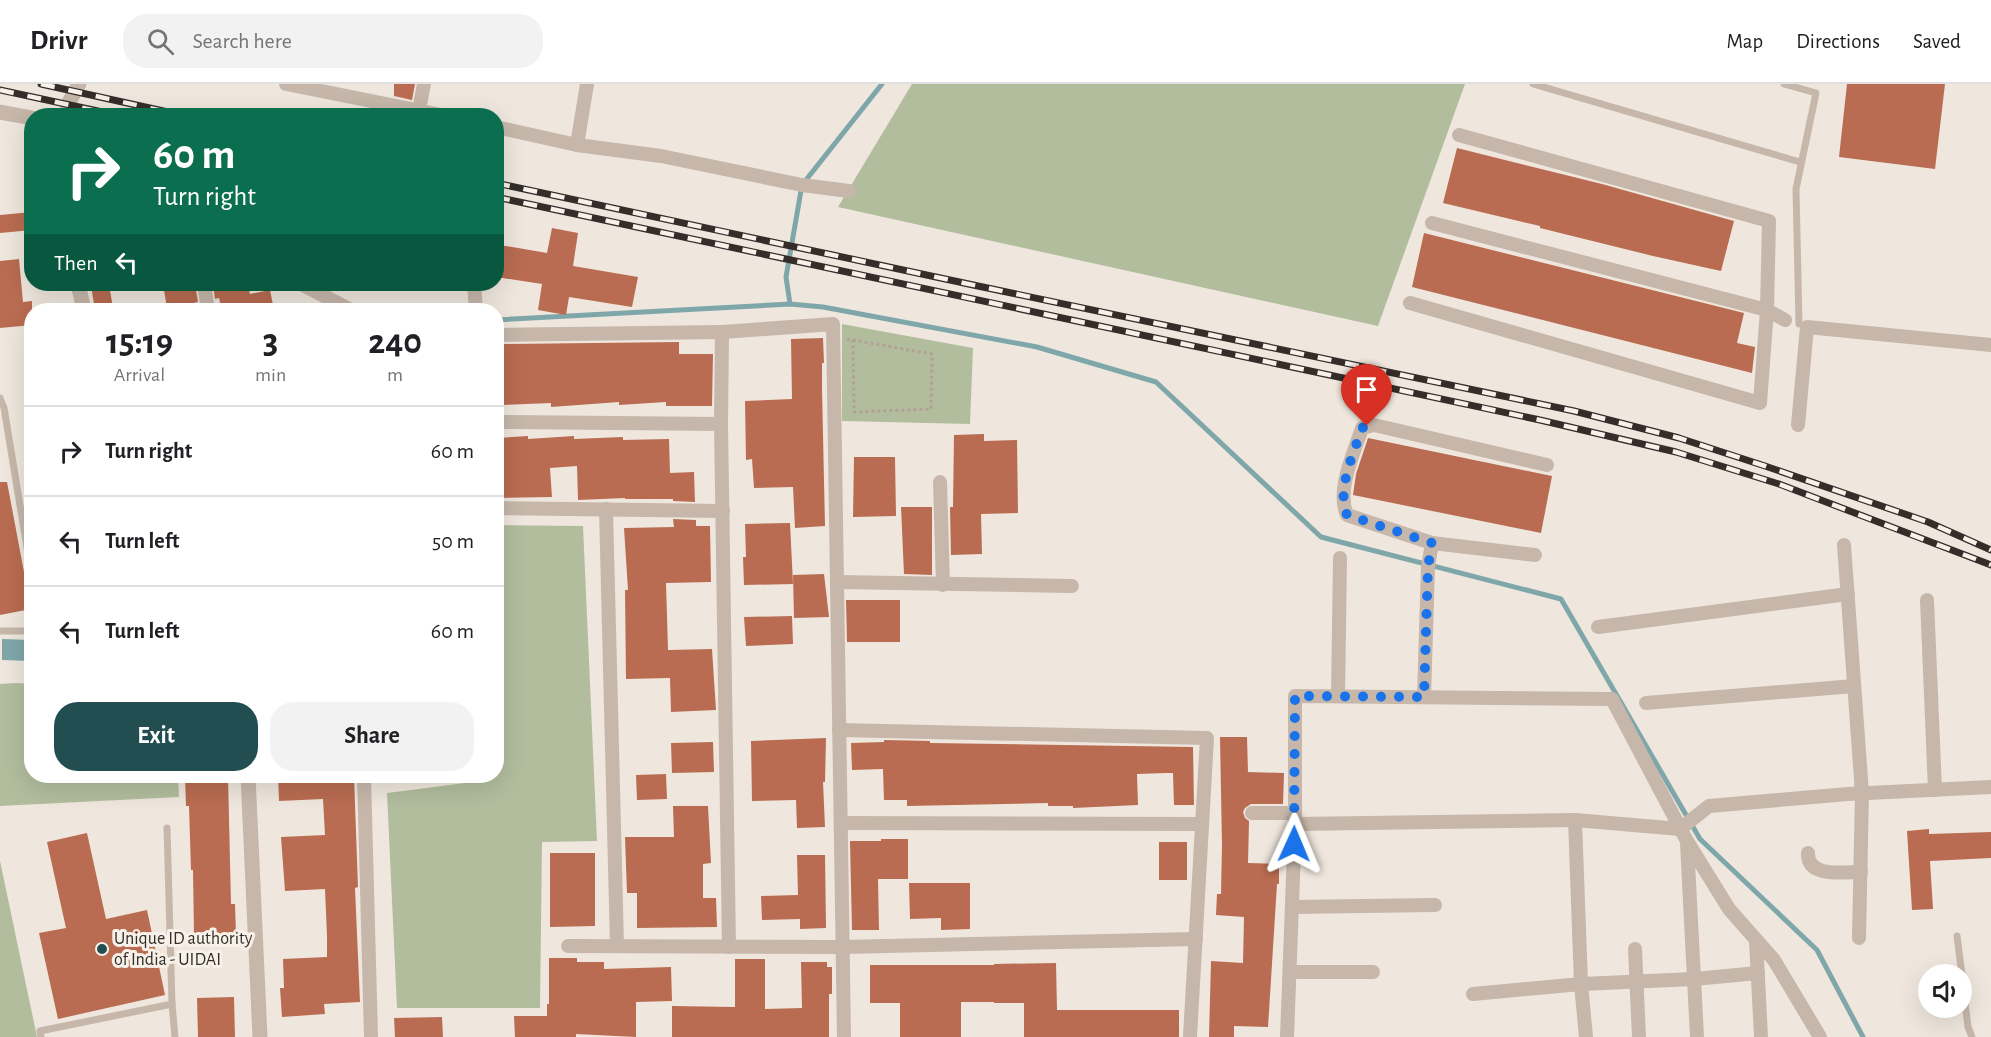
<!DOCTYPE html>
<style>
:root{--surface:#fff;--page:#f2f2f2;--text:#202124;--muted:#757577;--line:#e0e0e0;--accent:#224e52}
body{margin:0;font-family:"Alegreya Sans",sans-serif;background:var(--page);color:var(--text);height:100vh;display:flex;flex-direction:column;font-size:22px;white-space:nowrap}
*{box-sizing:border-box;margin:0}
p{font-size:20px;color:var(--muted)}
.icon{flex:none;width:33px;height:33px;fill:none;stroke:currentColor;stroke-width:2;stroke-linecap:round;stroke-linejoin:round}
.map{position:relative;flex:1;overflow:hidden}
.drawer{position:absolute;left:24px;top:219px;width:480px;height:480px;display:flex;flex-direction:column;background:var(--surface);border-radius:24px;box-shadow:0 6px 24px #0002}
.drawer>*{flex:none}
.guide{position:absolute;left:24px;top:24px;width:480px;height:183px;border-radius:24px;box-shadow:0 6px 24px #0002;background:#0b6e4f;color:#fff;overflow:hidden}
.tools{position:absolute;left:1918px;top:880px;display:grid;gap:12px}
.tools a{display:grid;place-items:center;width:54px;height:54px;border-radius:50%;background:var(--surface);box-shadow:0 6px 24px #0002;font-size:30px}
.pin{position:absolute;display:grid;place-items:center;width:51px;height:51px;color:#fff;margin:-62px -26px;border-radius:50% 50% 50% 0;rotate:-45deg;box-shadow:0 0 6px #0007}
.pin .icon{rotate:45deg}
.me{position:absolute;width:66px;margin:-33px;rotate:1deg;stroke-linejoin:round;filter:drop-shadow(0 0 4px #0008)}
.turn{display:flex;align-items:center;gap:21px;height:126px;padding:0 30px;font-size:27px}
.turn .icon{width:78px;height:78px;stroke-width:2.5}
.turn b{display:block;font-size:42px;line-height:51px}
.then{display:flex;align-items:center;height:57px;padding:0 30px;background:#0003;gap:12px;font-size:22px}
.eta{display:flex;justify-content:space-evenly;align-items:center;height:102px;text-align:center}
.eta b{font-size:36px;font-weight:700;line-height:42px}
.cta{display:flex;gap:12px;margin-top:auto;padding:12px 30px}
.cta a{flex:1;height:69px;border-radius:24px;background:var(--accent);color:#fff;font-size:24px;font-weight:700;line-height:69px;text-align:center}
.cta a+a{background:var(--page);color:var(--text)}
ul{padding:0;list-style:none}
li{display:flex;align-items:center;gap:18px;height:90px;padding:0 30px;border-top:2px solid var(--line)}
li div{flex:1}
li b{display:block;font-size:22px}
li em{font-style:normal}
header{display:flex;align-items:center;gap:36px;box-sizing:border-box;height:84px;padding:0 30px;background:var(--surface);border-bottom:2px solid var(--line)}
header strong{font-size:28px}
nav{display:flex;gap:33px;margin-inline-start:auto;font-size:21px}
.search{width:420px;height:54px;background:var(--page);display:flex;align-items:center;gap:15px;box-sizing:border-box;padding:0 21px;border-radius:24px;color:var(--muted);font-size:22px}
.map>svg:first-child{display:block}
.green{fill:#b2bd9e}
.water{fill:#7fa7aa}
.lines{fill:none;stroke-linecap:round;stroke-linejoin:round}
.stream{stroke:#7fa7aa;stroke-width:5}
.building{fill:#b96c51}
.path{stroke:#b2a194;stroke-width:3;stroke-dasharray:3 3;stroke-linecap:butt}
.service{stroke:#c6b7aa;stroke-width:7}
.minor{stroke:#c6b7aa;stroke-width:14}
.tertiary{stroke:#c6b7aa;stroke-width:15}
.rail-casing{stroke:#342d29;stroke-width:7}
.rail{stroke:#f8f1e9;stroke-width:4.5;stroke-dasharray:14;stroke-linecap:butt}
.route{stroke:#1a73e8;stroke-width:10;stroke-dasharray:0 18}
.poi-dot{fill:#224e52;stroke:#f8f1e9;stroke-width:2}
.labels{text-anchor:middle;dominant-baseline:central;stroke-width:6;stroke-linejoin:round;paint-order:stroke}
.poi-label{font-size:18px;fill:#342d29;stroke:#f8f1e9;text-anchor:start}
</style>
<header>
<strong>Drivr</strong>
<div class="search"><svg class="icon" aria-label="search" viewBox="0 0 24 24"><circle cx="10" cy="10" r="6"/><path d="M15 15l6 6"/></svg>Search here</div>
<nav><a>Map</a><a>Directions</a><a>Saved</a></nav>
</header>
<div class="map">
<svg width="1991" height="953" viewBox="0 0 1991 953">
<rect width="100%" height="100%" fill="#efe7dd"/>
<g class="green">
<path d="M 912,0 L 1465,0 L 1378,242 L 838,123 Z"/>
<path d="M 842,240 L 973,264 L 970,340 L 842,337 Z"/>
<path d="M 497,441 L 583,442 L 597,757 L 542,758 L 540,924 L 397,924 L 387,709 L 481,697 L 481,692 L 496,692 Z"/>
<path d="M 16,599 L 31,600 L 32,692 L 178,692 L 179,713 L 0,722 L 0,600 Z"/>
<path d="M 0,777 L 37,953 L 0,953 Z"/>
</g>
<path class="water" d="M 2,555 L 31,556 L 31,577 L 2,576 Z"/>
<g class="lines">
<g class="stream">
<path d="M 790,220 L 786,193 L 802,101 L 882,0"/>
<path d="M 496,236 L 790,220 L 823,223 L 1037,263 L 1156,298 L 1321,453 L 1561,515 L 1700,755 L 1817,866 L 1863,953"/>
</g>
</g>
<g class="building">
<path d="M 394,0 L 415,0 L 412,16 L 394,12 Z"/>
<path d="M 1847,0 L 1945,0 L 1935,85 L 1839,73 Z"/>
<path d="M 1457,64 L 1602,100 L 1734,137 L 1721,187 L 1653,172 L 1540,144 L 1540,142 L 1443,119 Z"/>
<path d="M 32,128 L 32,146 L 0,149 L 0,131 Z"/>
<path d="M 552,144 L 578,149 L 573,182 L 638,193 L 632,223 L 569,213 L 566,231 L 538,226 L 542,200 L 496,193 L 500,161 L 547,169 Z"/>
<path d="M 1424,149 L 1744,229 L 1737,259 L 1755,263 L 1752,289 L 1412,203 Z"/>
<path d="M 19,175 L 23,218 L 32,217 L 32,241 L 0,244 L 0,177 Z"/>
<path d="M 109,200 L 113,224 L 95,226 L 91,202 Z"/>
<path d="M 163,200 L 195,200 L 198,218 L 167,224 Z"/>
<path d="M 213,200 L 248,200 L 250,210 L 270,206 L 274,226 L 222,226 L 219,214 L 215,215 Z"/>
<path d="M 823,254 L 824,279 L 822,279 L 822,304 L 825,442 L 795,444 L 793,403 L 754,404 L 752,375 L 746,376 L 745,317 L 792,315 L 791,255 Z"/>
<path d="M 679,258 L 679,270 L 713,270 L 712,322 L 666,322 L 666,318 L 619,321 L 619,318 L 551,323 L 551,319 L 501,321 L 499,287 L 496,287 L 496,262 L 501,262 L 501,260 Z"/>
<path d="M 984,350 L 984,357 L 1017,356 L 1018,429 L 981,430 L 982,470 L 951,471 L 950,423 L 953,423 L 954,351 Z"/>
<path d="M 528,352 L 528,355 L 574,352 L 574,355 L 623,353 L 623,356 L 669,355 L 670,389 L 694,388 L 695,418 L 673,417 L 673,415 L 625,415 L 625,414 L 578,416 L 577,382 L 550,384 L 552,413 L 496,414 L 496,354 Z"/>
<path d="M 1368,354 L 1552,392 L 1541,449 L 1353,411 L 1356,390 Z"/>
<path d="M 854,373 L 895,373 L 896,432 L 853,433 Z"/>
<path d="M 0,398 L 7,398 L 31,525 L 0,531 Z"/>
<path d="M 901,423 L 932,423 L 932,491 L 904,490 Z"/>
<path d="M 673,435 L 696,436 L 696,442 L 710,442 L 711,498 L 666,499 L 668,566 L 712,565 L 716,626 L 671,628 L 670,594 L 626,595 L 625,506 L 628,506 L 624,444 L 674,443 Z"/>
<path d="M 790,439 L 793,500 L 744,501 L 743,473 L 746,473 L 745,440 Z"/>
<path d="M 824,490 L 829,533 L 794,534 L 793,491 Z"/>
<path d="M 846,516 L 900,516 L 900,558 L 847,558 Z"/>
<path d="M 792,532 L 793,560 L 746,562 L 744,533 Z"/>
<path d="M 1220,653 L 1247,653 L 1248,688 L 1284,689 L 1283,720 L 1251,720 L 1245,724 L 1243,728 L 1245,734 L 1249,737 L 1248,779 L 1279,780 L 1279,800 L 1277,800 L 1268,943 L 1234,942 L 1234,953 L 1209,953 L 1211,877 L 1243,879 L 1244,833 L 1216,831 L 1217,810 L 1221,810 L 1222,761 Z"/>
<path d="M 826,654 L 825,698 L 823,698 L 825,743 L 797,744 L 796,716 L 752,717 L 751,657 Z"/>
<path d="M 884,656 L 930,657 L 930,659 L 1193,663 L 1194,721 L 1174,721 L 1173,689 L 1166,689 L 1137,690 L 1138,721 L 1073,724 L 1073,722 L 1048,722 L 1048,719 L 907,722 L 907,716 L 884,716 L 883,685 L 852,686 L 851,659 L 884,658 Z"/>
<path d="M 713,658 L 714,688 L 672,689 L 671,659 Z"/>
<path d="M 666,690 L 667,715 L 637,716 L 636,691 Z"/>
<path d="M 228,692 L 231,820 L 235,820 L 236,851 L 194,852 L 193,786 L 191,786 L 189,722 L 186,722 L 185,693 Z"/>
<path d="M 278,692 L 354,692 L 358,803 L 355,804 L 360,918 L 324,920 L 325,930 L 282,933 L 280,904 L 284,904 L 283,875 L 327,873 L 327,852 L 325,805 L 285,807 L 281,753 L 325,751 L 323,715 L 279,717 Z"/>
<path d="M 673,722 L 708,722 L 711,779 L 703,780 L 703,814 L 716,814 L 717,843 L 637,844 L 637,809 L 627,809 L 625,753 L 674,753 Z"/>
<path d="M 1929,745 L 1929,750 L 1991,748 L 1991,774 L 1930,777 L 1933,825 L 1912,826 L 1907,747 Z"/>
<path d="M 87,749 L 106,835 L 147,826 L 165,911 L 58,935 L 39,849 L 66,844 L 47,758 Z"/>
<path d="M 881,755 L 908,755 L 908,795 L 878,795 L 879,846 L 852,846 L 850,757 L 881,757 Z"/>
<rect x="1159" y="758" width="28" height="38"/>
<path d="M 550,769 L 595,769 L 595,842 L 550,843 Z"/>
<path d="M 797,771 L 825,771 L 826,844 L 800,845 L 800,835 L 762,836 L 761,812 L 798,811 Z"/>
<path d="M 909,799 L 970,799 L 970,845 L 941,846 L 941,834 L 910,835 Z"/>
<path d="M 549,874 L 577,874 L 577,878 L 604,878 L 604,885 L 671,883 L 672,917 L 636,918 L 636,953 L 576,950 L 576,953 L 515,953 L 514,932 L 547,932 L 547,920 L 549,920 Z"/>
<path d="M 735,875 L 765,875 L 765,925 L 802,924 L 801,878 L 827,878 L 827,883 L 832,883 L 832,910 L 829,910 L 829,953 L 672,953 L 672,922 L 735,923 Z"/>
<path d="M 1056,879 L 1057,926 L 1179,926 L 1179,953 L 1024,953 L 1024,919 L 994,919 L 994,918 L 961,918 L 961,953 L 900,953 L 900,919 L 870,919 L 870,881 L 994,881 L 994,880 Z"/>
<path d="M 234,913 L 235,953 L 198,953 L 197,914 Z"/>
<path d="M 442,933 L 443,953 L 395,953 L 394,934 Z"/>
</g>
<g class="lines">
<path class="path" d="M 847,255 L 932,270 L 931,325 L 854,328 L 853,256"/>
<g class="service">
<path d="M 1533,0 L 1800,78"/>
<path d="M 1784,0 L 1816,9 L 1796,105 L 1799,240"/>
<path d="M 0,314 L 4,324 L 32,494"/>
<path d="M 0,547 L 32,547"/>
<path d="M 167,744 L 172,920"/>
<path d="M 1957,852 L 1962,891"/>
<path d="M 1962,894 L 1968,943 L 1972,953"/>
<path d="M 41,953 L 40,947 L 172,920 L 175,953"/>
</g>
<g class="minor">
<path d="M 286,0 L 446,32"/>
<path d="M 587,0 L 577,61 L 661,72 L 802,101 L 849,107"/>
<path d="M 419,26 L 424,0"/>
<path d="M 496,43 L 577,61"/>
<path d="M 1432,139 L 1767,226 L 1785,236"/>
<path d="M 204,200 L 208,226"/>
<path d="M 301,200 L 351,226"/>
<path d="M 474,200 L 476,226"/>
<path d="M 1410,219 L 1760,319 L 1767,226 L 1769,137 L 1459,51"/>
<path d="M 496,251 L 722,248"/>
<path d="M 496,338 L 721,340"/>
<path d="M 1798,341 L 1807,243 L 1991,261"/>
<path d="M 940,398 L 943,501"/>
<path d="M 496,424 L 723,427"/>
<path d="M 606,425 L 617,862"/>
<path d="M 1432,459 L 1535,471"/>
<path d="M 1844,461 L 1862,709 L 1859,854"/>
<path d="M 837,498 L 1072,502"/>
<path d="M 1927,516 L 1935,706"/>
<path d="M 1598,543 L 1848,510"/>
<path d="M 1338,612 L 1340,474"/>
<path d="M 1424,613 L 1428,483 L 1432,459 L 1347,431 C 1336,406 1354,369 1362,344 L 1374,341 L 1547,381"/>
<path d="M 1646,619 L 1854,602"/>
<path d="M 839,646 L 1207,654 L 1190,953"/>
<path d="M 364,692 L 371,953"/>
<path d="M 1252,729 L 1295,729"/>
<path d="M 1575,736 L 1581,900 L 1586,953"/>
<path d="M 841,739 L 1202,740"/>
<path d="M 1295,740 L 1575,736 L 1680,745 L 1709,722 L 1848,710 L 1991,703"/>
<path d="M 1687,759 L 1697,953"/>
<path d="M 1808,769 C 1807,794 1843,788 1861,788"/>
<path d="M 1292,823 L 1435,821"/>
<path d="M 1756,856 L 1761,953"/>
<path d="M 568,862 L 843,863 L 1196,855"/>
<path d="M 729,863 L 721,340 L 722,248 L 833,240 L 844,953"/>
<path d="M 1635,865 L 1639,953"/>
<path d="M 1290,888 L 1373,888"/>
<path d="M 1473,910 L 1581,900 L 1694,895 L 1758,889"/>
<path d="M 1287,953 L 1295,740 L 1295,612 L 1612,615 L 1687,757 L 1729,825 L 1774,876 L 1820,953"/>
</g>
<g class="tertiary">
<path d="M 0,28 L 32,34"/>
<path d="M 67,32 L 68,20 L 79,0"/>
<path d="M 78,200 L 84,226"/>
<path d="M 248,692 L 260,953"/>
</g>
<defs>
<g id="rail">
<path d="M 41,0 L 186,32"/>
<path d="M 0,6 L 121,32"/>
<path d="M 496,99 L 978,202 L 1574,327 L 1679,354 L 1765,382 L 1928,438 L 1991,466"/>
<path d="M 496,113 L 1540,336 L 1676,368 L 1779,400 L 1991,481"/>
</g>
</defs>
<use href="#rail" class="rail-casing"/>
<use href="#rail" class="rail"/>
</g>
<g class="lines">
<path class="route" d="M 1294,760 L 1295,612 L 1424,613 L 1428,483 L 1432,459 L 1347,431 C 1336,406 1354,369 1362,344 L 1367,342"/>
</g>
<circle class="poi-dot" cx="102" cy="865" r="6"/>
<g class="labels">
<g class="poi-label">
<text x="114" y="855">Unique ID authority<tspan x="114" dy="21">of India - UIDAI</tspan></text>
</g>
</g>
</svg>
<div class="tools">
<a><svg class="icon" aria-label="sound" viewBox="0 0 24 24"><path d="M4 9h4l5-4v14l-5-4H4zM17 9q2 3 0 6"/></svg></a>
</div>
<div class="pin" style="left:1367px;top:342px;background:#d93025"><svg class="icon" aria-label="arrive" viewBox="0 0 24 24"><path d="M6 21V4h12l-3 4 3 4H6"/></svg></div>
<svg class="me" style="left:1294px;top:760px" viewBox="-20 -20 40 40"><path d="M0-17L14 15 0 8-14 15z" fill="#1a73e8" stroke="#fff" stroke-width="4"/></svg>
<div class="guide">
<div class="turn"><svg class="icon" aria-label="right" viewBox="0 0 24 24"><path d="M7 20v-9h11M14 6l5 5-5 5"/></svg><div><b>60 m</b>Turn right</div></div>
<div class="then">Then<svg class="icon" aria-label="left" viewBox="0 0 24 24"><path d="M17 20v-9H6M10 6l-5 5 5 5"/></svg></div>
</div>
<section class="drawer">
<div class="eta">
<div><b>15:19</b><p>Arrival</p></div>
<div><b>3</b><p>min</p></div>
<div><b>240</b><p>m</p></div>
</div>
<ul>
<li><svg class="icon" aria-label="right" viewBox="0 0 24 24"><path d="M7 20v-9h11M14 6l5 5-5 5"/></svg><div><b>Turn right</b></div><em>60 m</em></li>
<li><svg class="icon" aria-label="left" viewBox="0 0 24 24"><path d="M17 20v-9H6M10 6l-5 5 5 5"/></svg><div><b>Turn left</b></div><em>50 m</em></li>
<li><svg class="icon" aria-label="left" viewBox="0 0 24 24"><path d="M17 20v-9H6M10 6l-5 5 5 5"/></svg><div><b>Turn left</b></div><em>60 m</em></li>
</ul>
<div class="cta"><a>Exit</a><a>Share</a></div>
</section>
</div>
